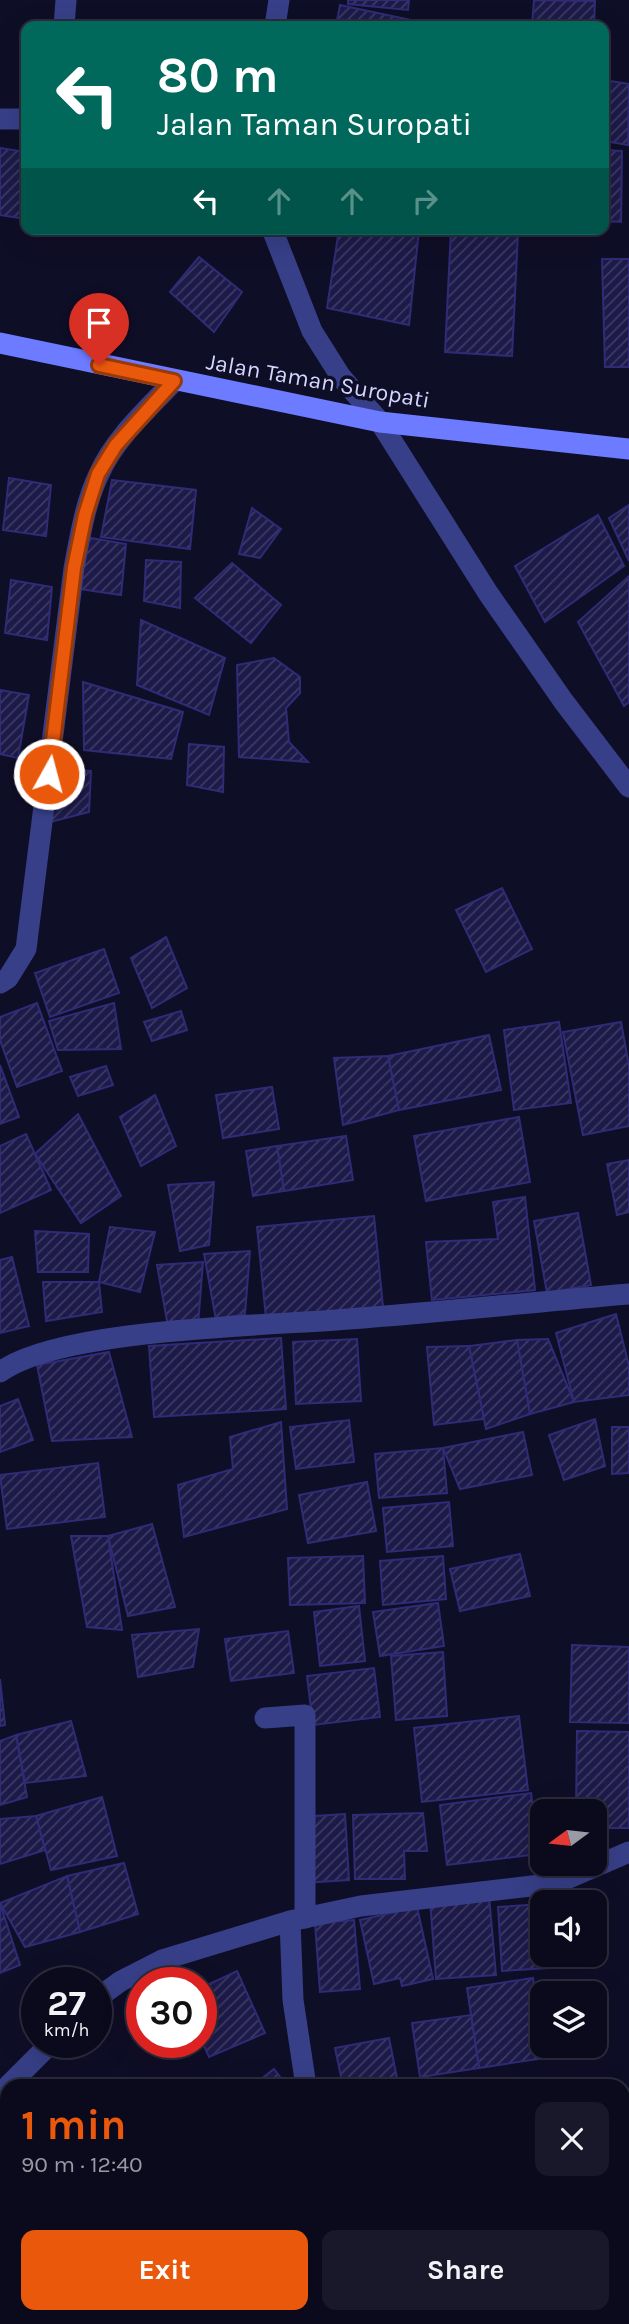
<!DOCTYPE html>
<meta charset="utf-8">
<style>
:root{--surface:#0b0a1d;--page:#19182a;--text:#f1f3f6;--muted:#9a9aa4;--line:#2b2b3b;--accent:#ea580c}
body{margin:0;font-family:Karla,sans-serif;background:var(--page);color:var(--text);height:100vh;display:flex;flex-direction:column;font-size:26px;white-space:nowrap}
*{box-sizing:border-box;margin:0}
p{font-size:23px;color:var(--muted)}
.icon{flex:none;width:38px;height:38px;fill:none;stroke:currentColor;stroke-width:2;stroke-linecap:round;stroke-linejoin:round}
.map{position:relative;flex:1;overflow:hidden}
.drawer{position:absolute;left:0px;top:2079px;width:630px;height:245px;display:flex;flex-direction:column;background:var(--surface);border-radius:21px 21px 0 0;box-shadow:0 7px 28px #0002,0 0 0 2px var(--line)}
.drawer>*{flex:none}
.guide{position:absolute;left:21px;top:21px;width:588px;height:214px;border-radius:14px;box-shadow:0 7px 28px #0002,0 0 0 2px var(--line);background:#00695c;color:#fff;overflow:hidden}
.needle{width:46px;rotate:255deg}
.tools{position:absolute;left:530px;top:1799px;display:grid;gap:14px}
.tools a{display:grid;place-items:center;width:77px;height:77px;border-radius:14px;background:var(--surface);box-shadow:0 7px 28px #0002,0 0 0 2px var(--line);font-size:35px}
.speed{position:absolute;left:21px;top:1967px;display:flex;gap:14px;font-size:35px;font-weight:700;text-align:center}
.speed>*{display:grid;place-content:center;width:91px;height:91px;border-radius:50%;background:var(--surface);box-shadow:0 7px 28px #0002,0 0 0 2px var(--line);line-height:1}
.speed small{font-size:18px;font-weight:400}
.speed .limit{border:10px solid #d22;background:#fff;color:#111}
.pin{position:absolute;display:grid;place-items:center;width:60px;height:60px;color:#fff;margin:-72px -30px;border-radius:50% 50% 50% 0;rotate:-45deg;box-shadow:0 0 7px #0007}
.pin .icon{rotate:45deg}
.me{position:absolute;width:77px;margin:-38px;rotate:7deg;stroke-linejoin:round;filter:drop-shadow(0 0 5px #0008)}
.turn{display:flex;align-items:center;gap:24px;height:147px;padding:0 21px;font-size:32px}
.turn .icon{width:91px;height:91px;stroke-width:2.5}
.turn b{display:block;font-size:49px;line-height:60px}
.lanes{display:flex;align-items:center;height:66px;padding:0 21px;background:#0003;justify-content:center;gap:35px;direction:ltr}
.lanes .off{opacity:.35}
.round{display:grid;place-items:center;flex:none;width:74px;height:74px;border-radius:14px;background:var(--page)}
.summary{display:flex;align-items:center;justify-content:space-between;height:119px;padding:0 21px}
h1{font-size:42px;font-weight:700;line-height:52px;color:var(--accent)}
.action{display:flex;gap:14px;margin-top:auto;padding:14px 21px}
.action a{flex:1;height:80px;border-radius:14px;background:var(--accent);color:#fff;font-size:28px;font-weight:700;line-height:80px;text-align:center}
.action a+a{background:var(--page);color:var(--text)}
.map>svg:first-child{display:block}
.building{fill:url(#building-hatch);stroke:#302b76;stroke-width:2}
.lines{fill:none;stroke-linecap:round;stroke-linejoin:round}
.street{stroke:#373f88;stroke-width:21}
.secondary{stroke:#6c7bff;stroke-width:21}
.route-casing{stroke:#983908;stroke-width:18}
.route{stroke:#ea580c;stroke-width:12}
.labels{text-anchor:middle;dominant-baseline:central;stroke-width:7;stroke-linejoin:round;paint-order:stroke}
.street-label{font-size:23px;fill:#d5d5ff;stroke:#0f0e27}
</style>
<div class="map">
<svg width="629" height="2324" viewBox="0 0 629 2324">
<defs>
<pattern id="building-hatch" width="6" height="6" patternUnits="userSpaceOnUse" patternTransform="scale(1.75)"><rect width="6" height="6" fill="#1d1a49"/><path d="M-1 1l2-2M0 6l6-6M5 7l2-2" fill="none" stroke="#3d3a64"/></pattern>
</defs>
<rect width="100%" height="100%" fill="#0f0e27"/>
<g class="building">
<path d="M 348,0 L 409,0 L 408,10 L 348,4 Z"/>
<path d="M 534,0 L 595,1 L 594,26 L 532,26 Z"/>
<path d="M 340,5 L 425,23 L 424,26 L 336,26 Z"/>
<path d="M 604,80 L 629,84 L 628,145 L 604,141 Z"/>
<path d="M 0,148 L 26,152 L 26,219 L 0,215 Z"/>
<path d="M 604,150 L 622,151 L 621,222 L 604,221 Z"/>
<path d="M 339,229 L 419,230 L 409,325 L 327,308 Z"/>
<path d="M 451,229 L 518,233 L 512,356 L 445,352 Z"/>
<path d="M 199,257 L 242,292 L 214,332 L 170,292 Z"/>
<path d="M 602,259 L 629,259 L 629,367 L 605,367 Z"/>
<path d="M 9,478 L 51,485 L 46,536 L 3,530 Z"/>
<path d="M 112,480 L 196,490 L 190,549 L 101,537 Z"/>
<path d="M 629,505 L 629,561 L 609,518 Z"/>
<path d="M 252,508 L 281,529 L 260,558 L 239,554 Z"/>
<path d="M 598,515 L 624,566 L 545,622 L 515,566 Z"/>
<path d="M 85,537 L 126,544 L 121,595 L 79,589 Z"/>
<path d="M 146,560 L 181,562 L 180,608 L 144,601 Z"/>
<path d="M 232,563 L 281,605 L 251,643 L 195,598 Z"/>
<path d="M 629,576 L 629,702 L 624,706 L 578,622 Z"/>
<path d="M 11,580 L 52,587 L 47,640 L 5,633 Z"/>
<path d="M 141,620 L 225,658 L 209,715 L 137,685 Z"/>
<path d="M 274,658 L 300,677 L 300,693 L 286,708 L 289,742 L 308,762 L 239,757 L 237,665 Z"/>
<path d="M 83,682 L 183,712 L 171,759 L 84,750 Z"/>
<path d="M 0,690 L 29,695 L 18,758 L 0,754 Z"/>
<path d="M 189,744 L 224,747 L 223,792 L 187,785 Z"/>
<path d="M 58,768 L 91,771 L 89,812 L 47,823 Z"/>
<path d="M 502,888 L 532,949 L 486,972 L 456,910 Z"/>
<path d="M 166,937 L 187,988 L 152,1008 L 131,958 Z"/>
<path d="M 104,949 L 119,993 L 50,1017 L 35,973 Z"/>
<path d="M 37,1003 L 62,1071 L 17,1087 L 0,1040 L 0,1017 Z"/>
<path d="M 114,1003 L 121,1049 L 58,1050 L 49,1021 Z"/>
<path d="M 181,1011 L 187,1030 L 152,1041 L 144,1022 Z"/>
<path d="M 559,1022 L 571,1103 L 514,1110 L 504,1030 Z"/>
<path d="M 621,1022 L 629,1066 L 629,1126 L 583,1135 L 563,1032 Z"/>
<path d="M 489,1035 L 501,1090 L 399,1110 L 388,1056 Z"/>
<path d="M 388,1056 L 399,1110 L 343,1125 L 334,1058 Z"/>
<path d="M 0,1065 L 19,1117 L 0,1124 Z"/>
<path d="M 106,1066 L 113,1085 L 78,1096 L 70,1077 Z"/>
<path d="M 272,1087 L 279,1129 L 223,1138 L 216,1095 Z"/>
<path d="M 155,1095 L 176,1146 L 141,1166 L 120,1117 Z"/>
<path d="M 78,1114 L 121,1196 L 81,1223 L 35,1154 Z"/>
<path d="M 519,1117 L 530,1182 L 426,1201 L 414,1136 Z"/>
<path d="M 26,1134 L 51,1190 L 0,1213 L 0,1146 Z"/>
<path d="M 346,1136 L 353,1180 L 284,1191 L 277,1146 Z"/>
<path d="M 277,1146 L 284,1191 L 253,1196 L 246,1151 Z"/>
<path d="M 629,1160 L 629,1212 L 617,1215 L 607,1164 Z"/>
<path d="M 214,1182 L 209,1245 L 180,1251 L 168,1185 Z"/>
<path d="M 525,1197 L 535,1290 L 432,1300 L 426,1242 L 498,1239 L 493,1202 Z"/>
<path d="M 578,1213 L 591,1285 L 547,1293 L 534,1221 Z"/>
<path d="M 374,1216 L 383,1307 L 266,1318 L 257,1227 Z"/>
<path d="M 110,1227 L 155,1232 L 140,1292 L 99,1282 Z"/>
<path d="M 35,1231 L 89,1234 L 88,1272 L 38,1272 Z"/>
<path d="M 250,1251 L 245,1314 L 216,1320 L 204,1254 Z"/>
<path d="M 12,1257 L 29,1326 L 0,1333 L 0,1260 Z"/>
<path d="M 203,1262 L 198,1325 L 169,1332 L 157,1265 Z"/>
<path d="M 43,1282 L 99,1282 L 102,1312 L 46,1321 Z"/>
<path d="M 616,1314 L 629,1366 L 629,1395 L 574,1402 L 556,1333 Z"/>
<path d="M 281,1338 L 286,1409 L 154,1417 L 149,1346 Z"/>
<path d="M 357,1339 L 361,1401 L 296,1404 L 293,1342 Z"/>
<path d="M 548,1339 L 574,1402 L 530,1414 L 517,1340 Z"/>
<path d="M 517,1340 L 530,1414 L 486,1429 L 469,1346 Z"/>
<path d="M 469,1346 L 484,1419 L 434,1425 L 427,1347 Z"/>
<path d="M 109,1352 L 132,1437 L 52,1441 L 37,1365 Z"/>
<path d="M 18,1399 L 33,1440 L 0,1452 L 0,1406 Z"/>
<path d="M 595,1419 L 605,1466 L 564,1480 L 549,1435 Z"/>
<path d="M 349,1420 L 354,1462 L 296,1469 L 290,1427 Z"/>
<path d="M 281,1422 L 287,1509 L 184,1537 L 178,1485 L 233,1469 L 230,1437 Z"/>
<path d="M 612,1427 L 629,1427 L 629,1473 L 612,1474 Z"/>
<path d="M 523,1432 L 532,1475 L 460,1489 L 443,1448 Z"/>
<path d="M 443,1448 L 447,1493 L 379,1498 L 375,1454 Z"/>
<path d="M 98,1463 L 105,1517 L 7,1529 L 0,1475 Z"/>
<path d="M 367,1482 L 376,1531 L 308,1543 L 299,1495 Z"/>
<path d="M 449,1502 L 453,1546 L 387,1552 L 383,1508 Z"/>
<path d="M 152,1524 L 175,1607 L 128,1616 L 108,1536 Z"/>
<path d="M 71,1536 L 108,1536 L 122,1630 L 87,1627 Z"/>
<path d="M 520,1554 L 530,1596 L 460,1611 L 450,1569 Z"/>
<path d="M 363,1556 L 365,1603 L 290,1605 L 288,1558 Z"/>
<path d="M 443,1556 L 446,1599 L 383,1605 L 380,1561 Z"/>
<path d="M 438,1603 L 444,1646 L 380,1656 L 373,1612 Z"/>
<path d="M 359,1606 L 365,1661 L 320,1666 L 314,1612 Z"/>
<path d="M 199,1629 L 193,1667 L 138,1677 L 132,1635 Z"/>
<path d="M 288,1631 L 294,1673 L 231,1681 L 225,1639 Z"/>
<path d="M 572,1645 L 629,1647 L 629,1723 L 570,1722 Z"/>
<path d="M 443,1652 L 447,1716 L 396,1720 L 391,1656 Z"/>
<path d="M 374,1668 L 380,1717 L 313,1725 L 307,1676 Z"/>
<path d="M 0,1679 L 5,1725 L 0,1726 Z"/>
<path d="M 519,1716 L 528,1790 L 422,1802 L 414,1728 Z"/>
<path d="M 71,1721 L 86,1776 L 25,1783 L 16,1735 Z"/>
<path d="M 577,1731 L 629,1732 L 629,1828 L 595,1828 L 595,1811 L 576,1811 Z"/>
<path d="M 16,1735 L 27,1797 L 0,1805 L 0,1741 Z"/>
<path d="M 531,1793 L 539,1854 L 447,1865 L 440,1805 Z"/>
<path d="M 102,1797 L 117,1856 L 51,1870 L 36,1816 Z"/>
<path d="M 423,1813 L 427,1851 L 404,1851 L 405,1879 L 355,1879 L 353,1815 Z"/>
<path d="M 345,1814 L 349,1880 L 303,1883 L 299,1817 Z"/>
<path d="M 36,1816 L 45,1850 L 0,1864 L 0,1819 Z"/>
<path d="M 124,1863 L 138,1914 L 80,1932 L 67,1876 Z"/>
<path d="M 67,1876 L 80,1932 L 25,1947 L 0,1903 Z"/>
<path d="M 489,1896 L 496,1975 L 436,1979 L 430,1900 Z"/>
<path d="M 0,1903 L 20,1965 L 0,1973 Z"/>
<path d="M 542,1904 L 542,1955 L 548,1955 L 549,1968 L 502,1971 L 498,1907 Z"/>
<path d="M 417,1907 L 433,1979 L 402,1986 L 400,1978 L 374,1984 L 360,1920 Z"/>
<path d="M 354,1920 L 360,1989 L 320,1992 L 315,1923 Z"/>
<path d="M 237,1971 L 265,2033 L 209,2057 L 201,2039 L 201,1988 Z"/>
<path d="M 533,1978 L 545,2058 L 479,2068 L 467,1988 Z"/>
<path d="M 471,2015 L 479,2068 L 420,2077 L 412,2023 Z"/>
<path d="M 389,2038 L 398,2083 L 343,2086 L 335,2048 Z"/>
<path d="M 274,2069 L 287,2086 L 252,2086 Z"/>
<path d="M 3,2165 L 7,2171 L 7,2217 L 0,2222 L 0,2168 Z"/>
<path d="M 629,2245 L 629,2301 L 623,2303 L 623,2247 Z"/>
<path d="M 629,2306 L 629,2324 L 592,2324 L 591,2317 L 623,2317 L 623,2308 Z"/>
<path d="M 506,2317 L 570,2317 L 573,2324 L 508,2324 Z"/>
</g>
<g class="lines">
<g class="street">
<path d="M 64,26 L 66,0"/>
<path d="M 275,26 L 279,0"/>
<path d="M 0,119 L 26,119"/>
<path d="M 272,229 L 312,331 L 341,377 L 380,422 L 488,593 L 564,702 L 629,787"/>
<path d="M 0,983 L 8,978 L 26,949 L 74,568 C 80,537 85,503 99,474 C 115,438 147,410 174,381"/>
<path d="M 0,1372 C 60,1328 268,1326 349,1319 C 442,1312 536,1302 629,1294"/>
<path d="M 265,1718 L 305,1715 L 305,1918"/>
<path d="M 290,1921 L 293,2000 L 306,2086"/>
<path d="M 96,1999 L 121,1981 L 162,1960 L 290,1921 L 361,1906 L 557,1883 L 629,1852"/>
<path d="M 8,2086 L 52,2042"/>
</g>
<path class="secondary" d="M 0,343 L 380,422 L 629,449"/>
</g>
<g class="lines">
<defs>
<path id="route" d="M 49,774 L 74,568 L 85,515 L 98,474 L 116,445 L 174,381 L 99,365"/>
</defs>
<use href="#route" class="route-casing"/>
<use href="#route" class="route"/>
</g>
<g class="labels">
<g class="street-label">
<text transform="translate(318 381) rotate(10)">Jalan Taman Suropati</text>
</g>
</g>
</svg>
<div class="tools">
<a><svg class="needle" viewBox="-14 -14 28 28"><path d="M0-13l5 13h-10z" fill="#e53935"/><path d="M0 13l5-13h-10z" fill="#9a9aa4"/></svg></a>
<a><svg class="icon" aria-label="sound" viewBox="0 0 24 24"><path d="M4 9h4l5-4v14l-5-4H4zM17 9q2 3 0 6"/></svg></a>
<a><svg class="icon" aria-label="layers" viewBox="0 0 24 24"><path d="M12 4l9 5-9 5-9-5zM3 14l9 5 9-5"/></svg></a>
</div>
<div class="speed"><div>27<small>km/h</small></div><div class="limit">30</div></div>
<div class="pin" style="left:99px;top:365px;background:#d93025"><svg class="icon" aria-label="arrive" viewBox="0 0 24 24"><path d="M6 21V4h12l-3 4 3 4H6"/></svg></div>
<svg class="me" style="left:49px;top:774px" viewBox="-20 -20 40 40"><circle r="17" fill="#ea580c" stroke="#fff" stroke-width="3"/><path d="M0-11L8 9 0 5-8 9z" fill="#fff"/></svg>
<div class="guide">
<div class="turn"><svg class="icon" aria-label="left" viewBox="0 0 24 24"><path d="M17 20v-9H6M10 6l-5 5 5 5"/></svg><div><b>80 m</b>Jalan Taman Suropati</div></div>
<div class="lanes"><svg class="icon" aria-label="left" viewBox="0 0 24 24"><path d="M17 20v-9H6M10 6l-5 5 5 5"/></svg><svg class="icon off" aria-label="ahead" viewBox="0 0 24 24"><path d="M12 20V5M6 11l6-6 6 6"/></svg><svg class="icon off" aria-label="ahead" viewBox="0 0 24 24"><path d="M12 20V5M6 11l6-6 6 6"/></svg><svg class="icon off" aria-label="right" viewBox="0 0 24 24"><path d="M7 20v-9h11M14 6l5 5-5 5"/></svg></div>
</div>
<section class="drawer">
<div class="summary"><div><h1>1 min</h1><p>90 m · 12:40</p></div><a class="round"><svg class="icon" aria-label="close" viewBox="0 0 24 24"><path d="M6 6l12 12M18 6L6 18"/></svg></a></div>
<div class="action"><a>Exit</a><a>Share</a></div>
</section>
</div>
